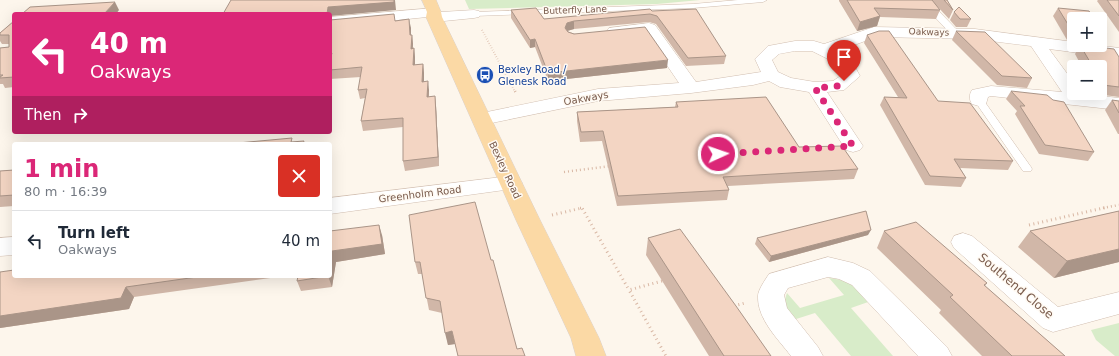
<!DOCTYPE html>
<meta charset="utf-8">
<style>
:root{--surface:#fff;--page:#f6f6f7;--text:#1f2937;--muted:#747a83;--line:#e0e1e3;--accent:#db2777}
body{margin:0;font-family:"DejaVu Sans",sans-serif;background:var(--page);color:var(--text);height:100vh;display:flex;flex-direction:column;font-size:15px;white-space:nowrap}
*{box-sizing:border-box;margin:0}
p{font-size:13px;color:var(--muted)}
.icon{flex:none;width:22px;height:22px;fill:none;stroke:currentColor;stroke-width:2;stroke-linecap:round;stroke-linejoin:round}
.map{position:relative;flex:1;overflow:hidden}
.drawer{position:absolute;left:12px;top:142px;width:320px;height:136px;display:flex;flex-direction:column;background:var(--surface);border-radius:4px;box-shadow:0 4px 16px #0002}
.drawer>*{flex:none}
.hud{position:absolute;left:12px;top:12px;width:320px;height:122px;border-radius:4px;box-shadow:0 4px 16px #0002;background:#db2777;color:#fff;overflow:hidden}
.controls{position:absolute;left:1067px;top:12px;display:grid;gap:8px}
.controls a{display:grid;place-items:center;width:40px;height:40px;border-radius:4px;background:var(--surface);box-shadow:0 4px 16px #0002;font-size:20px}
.pin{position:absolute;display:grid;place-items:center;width:34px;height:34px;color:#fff;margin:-41px -17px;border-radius:50% 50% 50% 0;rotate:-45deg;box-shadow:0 0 4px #0007}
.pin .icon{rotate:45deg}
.me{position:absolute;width:44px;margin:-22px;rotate:87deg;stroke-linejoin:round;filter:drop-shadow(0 0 3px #0008)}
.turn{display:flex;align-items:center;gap:14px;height:84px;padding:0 12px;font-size:18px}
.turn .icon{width:52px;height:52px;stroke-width:2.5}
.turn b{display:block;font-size:28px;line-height:34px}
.then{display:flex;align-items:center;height:38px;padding:0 12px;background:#0003;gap:8px;font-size:15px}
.round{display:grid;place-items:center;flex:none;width:42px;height:42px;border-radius:4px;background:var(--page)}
.overview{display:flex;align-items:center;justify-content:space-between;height:68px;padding:0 12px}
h1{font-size:24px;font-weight:800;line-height:30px;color:var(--accent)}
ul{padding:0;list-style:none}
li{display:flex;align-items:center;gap:12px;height:60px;padding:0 12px;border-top:1px solid var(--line)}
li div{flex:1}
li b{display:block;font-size:15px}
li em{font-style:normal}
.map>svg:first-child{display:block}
.green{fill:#d8ecc9}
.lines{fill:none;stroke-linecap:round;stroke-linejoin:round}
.lane-casing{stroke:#d1beb0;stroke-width:1}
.street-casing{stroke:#d1beb0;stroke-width:1}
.primary-casing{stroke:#dad1cd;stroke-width:1}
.path-far2{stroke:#d9b8a5;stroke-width:2;stroke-dasharray:0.5 2;stroke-linecap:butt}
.path-far1{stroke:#d9b8a5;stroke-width:2.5;stroke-dasharray:1 3;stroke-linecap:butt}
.path{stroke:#d9b8a5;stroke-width:3;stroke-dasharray:1 3.5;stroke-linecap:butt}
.lane{fill:#fff;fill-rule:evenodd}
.street{fill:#fff;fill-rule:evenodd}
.primary{fill:#fbd9a5;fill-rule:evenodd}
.wall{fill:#d1b7a8}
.shaded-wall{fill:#aa9588}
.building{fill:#f3d5c3;stroke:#aa9588}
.route{stroke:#db2777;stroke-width:7;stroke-dasharray:0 12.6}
.labels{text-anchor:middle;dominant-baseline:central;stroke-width:3;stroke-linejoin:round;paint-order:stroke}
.far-street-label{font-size:9px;fill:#7a5c4d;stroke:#fffaf3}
.transit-label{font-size:10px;fill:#164399;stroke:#fffaf3;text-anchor:start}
.street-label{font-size:10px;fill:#7a5c4d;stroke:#fffaf3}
.near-street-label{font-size:12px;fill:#7a5c4d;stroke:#fffaf3}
</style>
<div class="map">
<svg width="1119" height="356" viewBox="0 0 1119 356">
<rect width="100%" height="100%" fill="#fdf6ec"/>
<g class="green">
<path d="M 465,0 L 700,0 L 657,4 L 469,9 Z"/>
<path d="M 829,278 C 852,281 856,285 871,301 L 851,308 L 893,356 L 851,356 L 815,313 L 793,320 C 785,309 782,307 787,293 L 800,308 L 844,295 Z"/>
<path d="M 1119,323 L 1119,356 L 1115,356 L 1096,340 L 1091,330 Z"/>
</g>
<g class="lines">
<defs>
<g id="lane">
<path d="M 738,0 L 767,0 L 763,2 L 693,8 L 474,16 L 470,14 L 474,12 L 693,4 Z"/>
<path d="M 925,3 L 931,3 L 958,31 L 958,35 L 952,35 L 925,7 Z"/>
<path d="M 979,97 L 982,98 L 1031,167 L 1032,169 L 1031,171 L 1023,171 L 974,100 Z"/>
</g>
<g id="street">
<path d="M 434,8 L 439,9 L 441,12 L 474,10 L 479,11 L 481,14 L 479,17 L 474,18 L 434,22 L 429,20 L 427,17 L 330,27 L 330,17 Z"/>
<path d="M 649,23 L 655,25 L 696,82 L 761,72 L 755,59 L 768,46 L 795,41 L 814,41 L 824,44 L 874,27 L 975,29 L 1074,42 L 1074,45 L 1096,45 L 1119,48 L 1119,58 L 1049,49 L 1074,83 L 1074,93 L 1119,98 L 1119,110 L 991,96 L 988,97 L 986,104 L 979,106 L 972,104 C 969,99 969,95 972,90 L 991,86 L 1062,92 L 1031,46 L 975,39 L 876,37 L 838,51 L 849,56 L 860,76 L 844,90 L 827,92 L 863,146 L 860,150 L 853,152 L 846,150 L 809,92 L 780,87 L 769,81 L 753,85 L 691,93 L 598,101 L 482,125 L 475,123 L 472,119 L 475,115 L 482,113 L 598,89 L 679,83 L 645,33 L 615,36 L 609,34 L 607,31 L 609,28 ZM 795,51 L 812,51 L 836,63 L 842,75 L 833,81 L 815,82 L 791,78 L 778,72 L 772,60 L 779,54 Z"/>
<path d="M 511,176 L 519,178 L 522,183 L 519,188 L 330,214 L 330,198 Z"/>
<path d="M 963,233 L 972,236 L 1058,307 L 1119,292 L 1119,314 L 1053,332 L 1043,328 L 954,248 L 951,242 L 954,236 Z"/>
<path d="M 14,237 L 14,255 L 0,256 L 0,238 Z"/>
<path d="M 828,257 L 853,263 L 870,271 L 947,347 L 952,356 L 918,356 L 852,285 L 839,279 L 828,277 L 788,288 L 784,295 L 787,308 L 818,347 L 823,356 L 791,356 C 778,339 757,319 758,296 C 758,290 765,280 769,274 Z"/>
</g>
<path id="primary" d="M 422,0 L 436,0 L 441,12 L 442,17 L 540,220 L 599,338 L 606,356 L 576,356 L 571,338 L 516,220 L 426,17 L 427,12 Z"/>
</defs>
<use href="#lane" class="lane-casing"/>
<use href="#street" class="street-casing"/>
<use href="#primary" class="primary-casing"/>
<path class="path-far2" d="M 482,30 L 515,92"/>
<g class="path-far1">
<path d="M 515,91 L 516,93"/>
<path d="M 564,172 L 611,166"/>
<path d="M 580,208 L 582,208"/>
<path d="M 1103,208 L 1119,205"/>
</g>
<g class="path">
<path d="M 552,215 L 582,208 L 629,290"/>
<path d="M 1029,225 L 1108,207"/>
<path d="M 662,281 L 629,290 L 666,356"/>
<path d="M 734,306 L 745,303"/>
</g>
<use href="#lane" class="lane"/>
<use href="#street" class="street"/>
<use href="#primary" class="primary"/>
</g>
<g class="wall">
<path d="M 839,0 L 947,0 L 953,10 L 949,19 L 938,7 L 940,10 L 936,19 L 880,17 L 877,26 L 857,31 L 839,1 Z"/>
<path d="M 1098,0 L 1119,0 L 1119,32 L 1097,1 Z"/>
<path d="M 1058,8 L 1074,19 L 1074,40 L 1067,40 L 1053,16 Z"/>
<path d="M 511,10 L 544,19 L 652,11 L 726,56 L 724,64 L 686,66 L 656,24 L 649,22 L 574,29 L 567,31 L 667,68 L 548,81 L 535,47 L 530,48 L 511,18 Z"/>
<path d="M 954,12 L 971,19 L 967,27 L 956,27 L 950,20 Z"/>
<path d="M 330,20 L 396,21 L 411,28 L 411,35 L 412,35 L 413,44 L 413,49 L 414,48 L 415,57 L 415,65 L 423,64 L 424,73 L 424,81 L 429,90 L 429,97 L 435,96 L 436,106 L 439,166 L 405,171 L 403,161 L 403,127 L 363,131 L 361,121 L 365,98 L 360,99 L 358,90 L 361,77 L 330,79 Z"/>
<path d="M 14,21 L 14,87 L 5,88 L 3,84 L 0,84 L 0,48 L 9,47 L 9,44 L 2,44 L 0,41 L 0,33 Z"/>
<path d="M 1100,28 L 1105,35 L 1100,43 Z"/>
<path d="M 956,31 L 1032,78 L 1027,88 L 997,85 L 952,40 Z"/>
<path d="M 867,35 L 938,101 L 1013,161 L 1008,170 L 960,168 L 966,178 L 961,187 L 925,185 L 880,105 L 884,97 L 898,97 L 864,43 Z"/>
<path d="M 1080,45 L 1119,57 L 1119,97 L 1097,94 L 1096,93 L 1100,93 L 1100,67 L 1082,67 L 1075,54 Z"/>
<path d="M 1011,91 L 1094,152 L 1088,161 L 1039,154 L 1015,114 L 1017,111 L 1006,99 Z"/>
<path d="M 1112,100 L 1119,101 L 1119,134 L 1118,134 L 1105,110 Z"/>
<path d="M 676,102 L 799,147 L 858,169 L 854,179 L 728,186 L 729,190 L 727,200 L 617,206 L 602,141 L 580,142 L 577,121 L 577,112 L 675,107 Z"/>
<path d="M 14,170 L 14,206 L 0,207 L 0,171 Z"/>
<path d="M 1119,211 L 1119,262 L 1054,278 L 1018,247 L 1030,231 Z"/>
<path d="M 330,231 L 382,235 L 385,254 L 336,262 L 332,287 L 301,291 L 297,281 Z"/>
<path d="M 884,231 L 987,283 L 985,286 L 1065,356 L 982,356 L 939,313 L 941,310 L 877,248 Z"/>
<path d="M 868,235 L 769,262 L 755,244 L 757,238 Z"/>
<path d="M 648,238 L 771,356 L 709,356 L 646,255 Z"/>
<path d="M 491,260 L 517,349 L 525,356 L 458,356 L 455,344 L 448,345 L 442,313 L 429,310 L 422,274 L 418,274 L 415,262 Z"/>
<path d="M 0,272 L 14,276 L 285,276 L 134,297 L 129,309 L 0,328 Z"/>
</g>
<g class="shaded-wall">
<path d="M 395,0 L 396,10 L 330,16 L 330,14 L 327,14 L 328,7 Z"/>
<path d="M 115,2 L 119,10 L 116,14 L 104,14 Z"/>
<path d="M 880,16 L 877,26 L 857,31 L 860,22 Z"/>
<path d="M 409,19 L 411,28 L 411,40 L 412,35 L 413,44 L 412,57 L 411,49 Z"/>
<path d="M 574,21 L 574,29 L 567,31 L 565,28 L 567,23 Z"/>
<path d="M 535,39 L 535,47 L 530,48 L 530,40 Z"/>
<path d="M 414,48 L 415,57 L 415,74 L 413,65 Z"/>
<path d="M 668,60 L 667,68 L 548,81 L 548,73 Z"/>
<path d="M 423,64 L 424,73 L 424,91 L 422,82 Z"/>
<path d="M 428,81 L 429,90 L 428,106 L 427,97 Z"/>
<path d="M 435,96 L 436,106 L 439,166 L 438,157 Z"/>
<path d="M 379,225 L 382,235 L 385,254 L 336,262 L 332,287 L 328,276 L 330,276 L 330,265 L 332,251 Z"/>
<path d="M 871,230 L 868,235 L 769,262 L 771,256 Z"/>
<path d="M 1119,249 L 1119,262 L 1054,278 L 1067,261 Z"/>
<path d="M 126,287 L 134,297 L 129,309 L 0,328 L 0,316 Z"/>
<path d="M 452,331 L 455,344 L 448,345 L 445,333 Z"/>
</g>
<g class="building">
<path d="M 231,0 L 394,0 L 394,2 L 328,7 L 327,14 L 223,14 Z"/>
<path d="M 847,0 L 932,0 L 940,10 L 874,8 L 880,16 L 860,22 Z"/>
<path d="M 944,0 L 947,0 L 953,10 Z"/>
<path d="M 1107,0 L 1119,0 L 1119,16 Z"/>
<path d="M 115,2 L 104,14 L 22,14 L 30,7 Z"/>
<path d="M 959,7 L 971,19 L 960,19 L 954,12 Z"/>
<path d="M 536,8 L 544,19 L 650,9 L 652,11 L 696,9 L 726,56 L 688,58 L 657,16 L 650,14 L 574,21 L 567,23 L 565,28 L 568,32 L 574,34 L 645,27 L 668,60 L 548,73 L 535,39 L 530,40 L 511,10 Z"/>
<path d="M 1058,8 L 1089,11 L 1094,19 L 1074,19 L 1074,31 L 1072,31 Z"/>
<path d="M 394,14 L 395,21 L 409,19 L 410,35 L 412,35 L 411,49 L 414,48 L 413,65 L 423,64 L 422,82 L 428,81 L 427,97 L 435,96 L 438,157 L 403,161 L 403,118 L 361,121 L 367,89 L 358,90 L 362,67 L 330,70 L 330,60 L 332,53 L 330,53 L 330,20 Z"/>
<path d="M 14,21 L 14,77 L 0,78 L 0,77 L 3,75 L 0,75 L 0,48 L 9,47 L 9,35 L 0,35 L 0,33 Z"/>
<path d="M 1100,28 L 1105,35 L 1100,35 Z"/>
<path d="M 879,31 L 889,31 L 938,101 L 970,103 L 1013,161 L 954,159 L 966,178 L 930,176 L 884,97 L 907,98 L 867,35 Z"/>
<path d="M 956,31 L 985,32 L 1032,78 L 1002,76 Z"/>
<path d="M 1080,45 L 1114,49 L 1119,57 L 1119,87 L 1103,85 L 1100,79 L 1100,67 L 1093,67 Z"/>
<path d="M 1011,91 L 1047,95 L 1053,100 L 1064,102 L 1094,152 L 1045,145 L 1020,106 L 1025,106 Z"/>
<path d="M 766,97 L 799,147 L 842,146 L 858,169 L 723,177 L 729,190 L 618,196 L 603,131 L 581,132 L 577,112 L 678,107 L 676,102 Z"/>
<path d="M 1112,100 L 1119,101 L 1119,113 Z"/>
<path d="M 292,138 L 291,142 L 304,141 L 303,144 L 227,144 Z"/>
<path d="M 14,170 L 14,195 L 0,196 L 0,171 Z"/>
<path d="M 475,202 L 491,260 L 493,260 L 517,349 L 522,348 L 525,356 L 458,356 L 452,331 L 445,333 L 440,301 L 426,298 L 420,262 L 415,262 L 409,215 Z"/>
<path d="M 866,211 L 871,230 L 771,256 L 757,238 Z"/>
<path d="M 1119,211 L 1119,249 L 1067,261 L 1030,231 Z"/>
<path d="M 916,222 L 987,283 L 984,285 L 1065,356 L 1012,356 L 950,297 L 953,295 L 884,231 Z"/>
<path d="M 379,225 L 382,244 L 332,251 L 330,265 L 330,231 Z"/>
<path d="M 680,229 L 736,306 L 771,356 L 724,356 L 648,238 Z"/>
<path d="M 14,270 L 14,276 L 204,276 L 126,287 L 121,298 L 0,316 L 0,272 Z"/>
<path d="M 298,276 L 328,276 L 297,281 Z"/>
</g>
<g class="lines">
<path class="route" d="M 718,154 L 853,146 L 815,88 L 838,86 L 844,81"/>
</g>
<defs>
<symbol id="bus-disc" viewBox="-11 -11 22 22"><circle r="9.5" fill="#1a4fb4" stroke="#fffaf3"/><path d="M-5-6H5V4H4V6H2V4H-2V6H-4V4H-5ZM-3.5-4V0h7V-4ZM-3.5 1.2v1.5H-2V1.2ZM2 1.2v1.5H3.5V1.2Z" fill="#fff"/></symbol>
</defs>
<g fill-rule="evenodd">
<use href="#bus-disc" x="475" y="65" width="20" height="20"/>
</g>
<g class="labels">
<g class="far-street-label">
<text transform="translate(575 10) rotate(-2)">Butterfly Lane</text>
<text transform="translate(929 32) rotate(2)">Oakways</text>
</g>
<g class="transit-label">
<text x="498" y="69">Bexley Road /<tspan x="498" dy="12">Glenesk Road</tspan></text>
</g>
<g class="street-label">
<text transform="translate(586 98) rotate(-10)">Oakways</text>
<text transform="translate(505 170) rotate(65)">Bexley Road</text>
<text transform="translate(420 194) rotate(-7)">Greenholm Road</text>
</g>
<g class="near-street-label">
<text transform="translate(1016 286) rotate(40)">Southend Close</text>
</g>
</g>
</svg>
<div class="controls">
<a>+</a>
<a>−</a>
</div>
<div class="pin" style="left:844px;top:81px;background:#d93025"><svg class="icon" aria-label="arrive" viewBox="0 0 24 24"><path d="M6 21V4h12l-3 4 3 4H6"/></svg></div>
<svg class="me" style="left:718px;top:154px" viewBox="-20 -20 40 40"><circle r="17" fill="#db2777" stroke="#fff" stroke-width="3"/><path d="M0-11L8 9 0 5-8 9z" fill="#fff"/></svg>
<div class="hud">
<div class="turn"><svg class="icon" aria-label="left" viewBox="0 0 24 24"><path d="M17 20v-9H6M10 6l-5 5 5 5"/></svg><div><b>40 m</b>Oakways</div></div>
<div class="then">Then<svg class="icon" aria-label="right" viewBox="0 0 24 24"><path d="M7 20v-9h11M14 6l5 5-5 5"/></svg></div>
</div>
<section class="drawer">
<div class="overview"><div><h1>1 min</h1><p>80 m · 16:39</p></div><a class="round" style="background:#d93025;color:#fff"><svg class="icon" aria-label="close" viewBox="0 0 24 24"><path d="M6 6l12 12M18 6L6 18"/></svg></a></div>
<ul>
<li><svg class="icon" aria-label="left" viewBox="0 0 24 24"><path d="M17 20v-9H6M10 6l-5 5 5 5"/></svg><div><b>Turn left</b><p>Oakways</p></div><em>40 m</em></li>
</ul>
</section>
</div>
